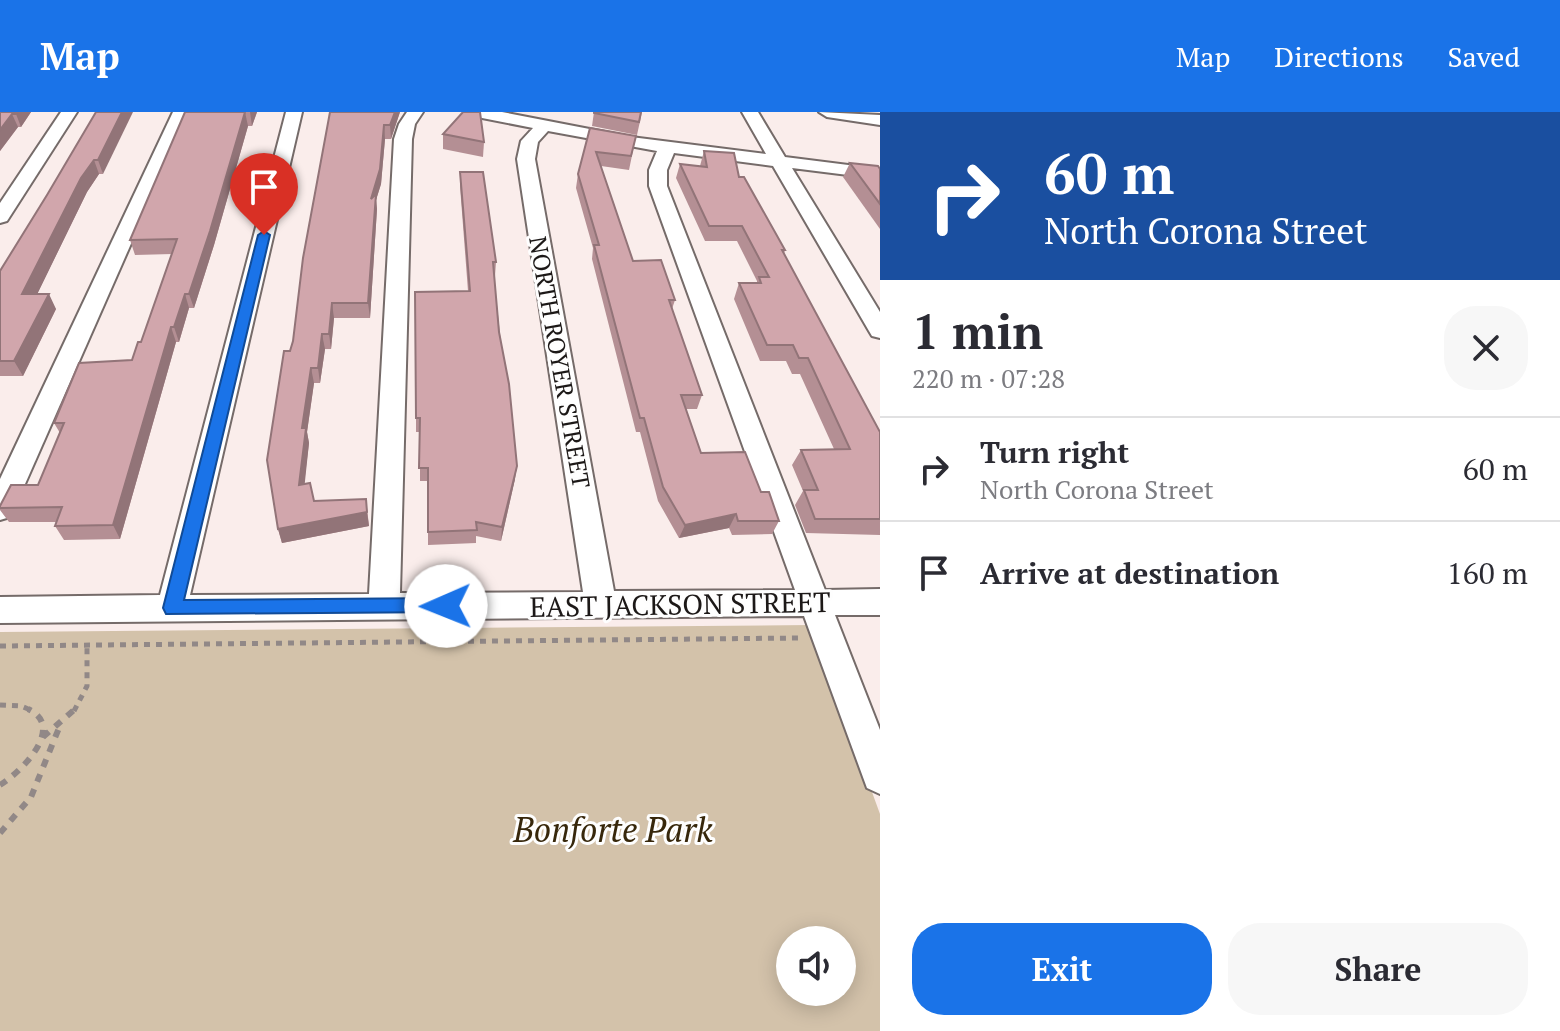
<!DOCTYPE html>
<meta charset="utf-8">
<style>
:root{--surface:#fff;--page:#f7f7f7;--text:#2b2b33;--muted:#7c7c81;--line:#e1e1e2;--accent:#1a73e8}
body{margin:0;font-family:"PT Serif",serif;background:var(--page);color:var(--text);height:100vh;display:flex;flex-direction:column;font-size:30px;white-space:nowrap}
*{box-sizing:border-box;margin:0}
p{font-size:26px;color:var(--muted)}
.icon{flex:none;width:44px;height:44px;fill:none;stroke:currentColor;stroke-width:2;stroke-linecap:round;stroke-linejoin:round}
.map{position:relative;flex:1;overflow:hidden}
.panel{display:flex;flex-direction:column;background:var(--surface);width:680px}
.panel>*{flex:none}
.banner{background:#1a4fa0;color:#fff;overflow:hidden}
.buttons{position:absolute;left:776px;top:814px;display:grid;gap:16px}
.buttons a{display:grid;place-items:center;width:80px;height:80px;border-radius:50%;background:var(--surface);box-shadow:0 4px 20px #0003;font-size:40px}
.pin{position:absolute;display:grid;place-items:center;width:68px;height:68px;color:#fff;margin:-82px -34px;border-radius:50% 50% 50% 0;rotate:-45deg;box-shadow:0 0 8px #0007}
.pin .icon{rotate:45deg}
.me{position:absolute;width:88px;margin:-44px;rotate:269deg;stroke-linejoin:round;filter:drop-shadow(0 0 6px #0008)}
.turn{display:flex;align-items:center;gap:28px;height:168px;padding:0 32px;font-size:36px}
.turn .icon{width:104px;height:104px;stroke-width:2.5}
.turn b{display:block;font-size:56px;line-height:68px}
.round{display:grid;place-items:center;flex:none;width:84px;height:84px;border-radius:32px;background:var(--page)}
.head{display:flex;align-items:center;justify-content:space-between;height:136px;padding:0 32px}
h1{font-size:48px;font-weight:600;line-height:60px}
.cta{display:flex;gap:16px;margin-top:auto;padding:16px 32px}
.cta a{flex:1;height:92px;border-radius:32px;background:var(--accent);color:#fff;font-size:32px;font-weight:600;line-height:92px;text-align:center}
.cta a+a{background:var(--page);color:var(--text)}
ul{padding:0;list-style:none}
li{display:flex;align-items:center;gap:24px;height:104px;padding:0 32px;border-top:2px solid var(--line)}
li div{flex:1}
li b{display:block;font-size:30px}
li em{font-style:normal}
header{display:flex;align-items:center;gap:48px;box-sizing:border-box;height:112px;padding:0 40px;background:var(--accent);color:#fff}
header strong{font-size:38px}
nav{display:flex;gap:44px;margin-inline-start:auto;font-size:28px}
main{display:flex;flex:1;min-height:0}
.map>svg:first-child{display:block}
.green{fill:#d3c2aa;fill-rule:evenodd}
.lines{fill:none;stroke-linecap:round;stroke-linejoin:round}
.minor-casing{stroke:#756b69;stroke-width:4}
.path-far1{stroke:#918887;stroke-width:5;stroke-dasharray:6 6;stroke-linecap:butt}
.path{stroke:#918887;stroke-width:6;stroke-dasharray:8 8;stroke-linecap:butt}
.minor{fill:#fff;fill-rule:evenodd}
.wall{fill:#b48f94}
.shaded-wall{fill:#927478}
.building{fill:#d1a6ac;stroke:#927478;stroke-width:2}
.route{fill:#1a73e8;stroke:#114b97;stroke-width:2}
.labels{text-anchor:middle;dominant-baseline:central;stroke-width:6;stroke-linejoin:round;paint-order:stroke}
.far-street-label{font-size:24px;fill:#1c1817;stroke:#fefefe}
.street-label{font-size:28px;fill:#1c1817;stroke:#fefefe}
.near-park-label{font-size:34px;font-style:italic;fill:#37270b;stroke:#fefefe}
</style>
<header>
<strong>Map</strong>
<nav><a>Map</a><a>Directions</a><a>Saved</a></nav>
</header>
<main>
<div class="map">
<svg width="880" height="919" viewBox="0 0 880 919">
<rect width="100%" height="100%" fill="#faedeb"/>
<path class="green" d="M 811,513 L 880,702 L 880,919 L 0,919 L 0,520 ZM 790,828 L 842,828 L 842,880 L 790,880 Z"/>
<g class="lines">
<defs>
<g id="minor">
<path d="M 61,0 L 77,0 L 7,109 L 0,111 L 0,91 Z"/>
<path d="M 173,0 L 189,0 L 14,397 L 10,405 L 0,408 L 0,367 Z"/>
<path d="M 286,0 L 302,0 L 190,483 L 369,482 L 394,27 L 399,12 L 407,0 L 423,0 L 415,12 L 412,27 L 400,481 L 583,480 L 517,47 L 521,29 L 533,16 L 477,5 L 469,0 L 502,0 L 631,25 L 766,42 L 742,0 L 758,0 L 785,45 L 880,57 L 880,67 L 792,56 L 880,200 L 880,226 L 872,224 L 869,219 L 773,54 L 674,41 L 667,58 L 667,74 L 825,478 L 880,477 L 880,503 L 835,503 L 880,618 L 880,682 L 867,676 L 804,504 L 0,511 L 0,485 L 160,483 ZM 548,19 L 657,39 L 649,58 L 649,74 L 795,478 L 614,479 L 535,47 L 538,30 Z"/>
<path d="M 819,0 L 880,3 L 880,13 L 827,5 Z"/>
</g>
</defs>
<use href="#minor" class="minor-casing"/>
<g class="path-far1">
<path d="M 0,534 L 799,526"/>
<path d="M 0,593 L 21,594 L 33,599"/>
<path d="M 74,599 L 87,574 L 87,533"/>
</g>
<g class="path">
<path d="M 43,625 L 75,597"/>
<path d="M 0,673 C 20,661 67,615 28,597"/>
<path d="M 0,721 L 31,685 L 61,611"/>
</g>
<use href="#minor" class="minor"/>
</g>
<g class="wall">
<path d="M 0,0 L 31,0 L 21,15 L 18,15 L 0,39 Z"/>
<path d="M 96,0 L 103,62 L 99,62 L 87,80 L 37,182 L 56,197 L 23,264 L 0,264 L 0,159 L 47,83 Z"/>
<path d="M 185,0 L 257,0 L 252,14 L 248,14 L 214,133 L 194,196 L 189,196 L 179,230 L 176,230 L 120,427 L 64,428 L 55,414 L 56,410 L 9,410 L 0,398 L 0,394 L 38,373 L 60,321 L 54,311 L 132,248 L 141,230 L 172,142 L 135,143 L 130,128 Z"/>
<path d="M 330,0 L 400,0 L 391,27 L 385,27 L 381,72 L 376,88 L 377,97 L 370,206 L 334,206 L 331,237 L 325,237 L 320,271 L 314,271 L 307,320 L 309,331 L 304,372 L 314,389 L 366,387 L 369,414 L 282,431 L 278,417 L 290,239 L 293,229 Z"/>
<path d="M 594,0 L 642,0 L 637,23 L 592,14 Z"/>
<path d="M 590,16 L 636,24 L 629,58 L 601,54 L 633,149 L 675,188 L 672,197 L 702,283 L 697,297 L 686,297 L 701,341 L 761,380 L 779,409 L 772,422 L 732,423 L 729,416 L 679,426 L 658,389 L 640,320 L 636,320 L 592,147 L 593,136 L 576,76 L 578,62 Z"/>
<path d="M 443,22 L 484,30 L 483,45 L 443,37 Z"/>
<path d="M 704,39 L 739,65 L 785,138 L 784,142 L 880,320 L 880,423 L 806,421 L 795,393 L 803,379 L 792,353 L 801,338 L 834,337 L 800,262 L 792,262 L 786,249 L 760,249 L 734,187 L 739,171 L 757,171 L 757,169 L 737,129 L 705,129 L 676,66 L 680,52 L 700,54 Z"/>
<path d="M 850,51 L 880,57 L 880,117 L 843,65 Z"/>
<path d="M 460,60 L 496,150 L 495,164 L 494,164 L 515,367 L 501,429 L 476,424 L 476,431 L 428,433 L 428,369 L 420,369 L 420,320 L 416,320 L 416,306 L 468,179 L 460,74 Z"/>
</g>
<g class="shaded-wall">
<path d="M 17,0 L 31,0 L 21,15 L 16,2 Z"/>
<path d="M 122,0 L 133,0 L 103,62 L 98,48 Z"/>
<path d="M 245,0 L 248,14 L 214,133 L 194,196 L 189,182 Z"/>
<path d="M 250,0 L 257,0 L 252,14 Z"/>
<path d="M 395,0 L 400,0 L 391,27 L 390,13 Z"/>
<path d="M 12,2 L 18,15 L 0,39 L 0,18 Z"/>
<path d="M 384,13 L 385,27 L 381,72 L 376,88 L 377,97 L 370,206 L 368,191 L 371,87 Z"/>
<path d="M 94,48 L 99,62 L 87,80 L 30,197 L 22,182 L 81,66 Z"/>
<path d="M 49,182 L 56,197 L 23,264 L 14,249 Z"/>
<path d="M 185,182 L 189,196 L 179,230 L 174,215 Z"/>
<path d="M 332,191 L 334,206 L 331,237 L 329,222 Z"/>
<path d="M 171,215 L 176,230 L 120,427 L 113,413 Z"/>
<path d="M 322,222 L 325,237 L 320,271 L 318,256 Z"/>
<path d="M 311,256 L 314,271 L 307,320 L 309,331 L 303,388 L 299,373 L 302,316 Z"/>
<path d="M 517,354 L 515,367 L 501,429 L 502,415 Z"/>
<path d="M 367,400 L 369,414 L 282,431 L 278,417 Z"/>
<path d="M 736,402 L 729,416 L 679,426 L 685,413 Z"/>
</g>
<g class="building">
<path d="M 0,0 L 17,0 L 16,2 L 12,2 L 0,18 Z"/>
<path d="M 96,0 L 122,0 L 98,48 L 94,48 L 81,66 L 22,182 L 49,182 L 14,249 L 0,249 L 0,159 L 47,83 Z"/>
<path d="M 185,0 L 245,0 L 210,119 L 189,182 L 185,182 L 174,215 L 171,215 L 113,413 L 55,414 L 62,395 L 0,396 L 0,394 L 11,373 L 38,373 L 64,311 L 54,311 L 79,251 L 132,248 L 138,230 L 141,230 L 177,127 L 130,128 Z"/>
<path d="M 330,0 L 395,0 L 390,13 L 384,13 L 380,57 L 371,87 L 376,82 L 368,191 L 332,191 L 329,222 L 322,222 L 318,256 L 311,256 L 302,316 L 306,316 L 299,373 L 310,371 L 314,389 L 366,387 L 367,400 L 278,417 L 267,348 L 284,239 L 290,239 L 293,229 L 303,146 Z"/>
<path d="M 463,0 L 480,0 L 484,30 L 443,22 Z"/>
<path d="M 594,0 L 641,0 L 639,10 L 594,1 Z"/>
<path d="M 590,16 L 636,24 L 631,44 L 596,40 L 633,149 L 661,148 L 675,188 L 669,188 L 702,283 L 681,283 L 701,341 L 745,340 L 761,380 L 769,380 L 779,409 L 738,409 L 736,402 L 685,413 L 663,375 L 644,306 L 640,306 L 594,133 L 599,133 L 578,62 Z"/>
<path d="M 704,39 L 734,41 L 739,65 L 744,65 L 785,138 L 782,138 L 880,320 L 880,407 L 815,407 L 804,378 L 818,378 L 801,338 L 850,337 L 808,246 L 799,246 L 793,233 L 767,233 L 739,171 L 761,171 L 759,165 L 769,165 L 742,114 L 709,114 L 680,52 L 707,55 Z"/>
<path d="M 850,51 L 878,54 L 880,57 L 880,92 Z"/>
<path d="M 460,60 L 483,60 L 496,150 L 493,150 L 499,220 L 509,272 L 517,354 L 502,415 L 476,410 L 477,418 L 428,420 L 428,356 L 419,356 L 420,306 L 416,306 L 415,180 L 470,179 Z"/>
</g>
<path class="route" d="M 264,119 L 270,123 L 184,488 L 446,486 L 453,488 L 456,494 L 453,500 L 166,502 L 163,496 L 258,123 Z"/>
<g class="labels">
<g class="far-street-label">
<text transform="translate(560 250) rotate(80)">NORTH ROYER STREET</text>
</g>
<g class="street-label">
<text transform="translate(680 492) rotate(-1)">EAST JACKSON STREET</text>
</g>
<g class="near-park-label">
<text x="613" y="717">Bonforte Park</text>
</g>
</g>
</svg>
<div class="buttons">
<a><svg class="icon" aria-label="sound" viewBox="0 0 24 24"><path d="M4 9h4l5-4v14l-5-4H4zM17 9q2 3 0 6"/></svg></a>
</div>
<div class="pin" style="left:264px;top:123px;background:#d93025"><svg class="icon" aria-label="arrive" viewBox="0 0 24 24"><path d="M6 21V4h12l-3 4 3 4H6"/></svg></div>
<svg class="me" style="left:446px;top:494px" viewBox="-20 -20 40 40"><circle r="19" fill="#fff"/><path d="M0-13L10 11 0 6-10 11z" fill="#1a73e8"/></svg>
</div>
<section class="panel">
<div class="banner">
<div class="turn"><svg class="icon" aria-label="right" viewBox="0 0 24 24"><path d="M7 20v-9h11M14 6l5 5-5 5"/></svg><div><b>60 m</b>North Corona Street</div></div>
</div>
<div class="head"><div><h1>1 min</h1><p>220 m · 07:28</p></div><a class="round"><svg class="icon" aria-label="close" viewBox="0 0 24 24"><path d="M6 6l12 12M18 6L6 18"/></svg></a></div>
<ul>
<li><svg class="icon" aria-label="right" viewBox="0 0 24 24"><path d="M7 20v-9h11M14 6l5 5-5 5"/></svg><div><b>Turn right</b><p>North Corona Street</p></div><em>60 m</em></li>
<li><svg class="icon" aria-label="arrive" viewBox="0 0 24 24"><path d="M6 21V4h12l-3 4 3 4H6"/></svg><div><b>Arrive at destination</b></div><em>160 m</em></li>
</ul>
<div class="cta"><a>Exit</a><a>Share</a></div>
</section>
</main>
